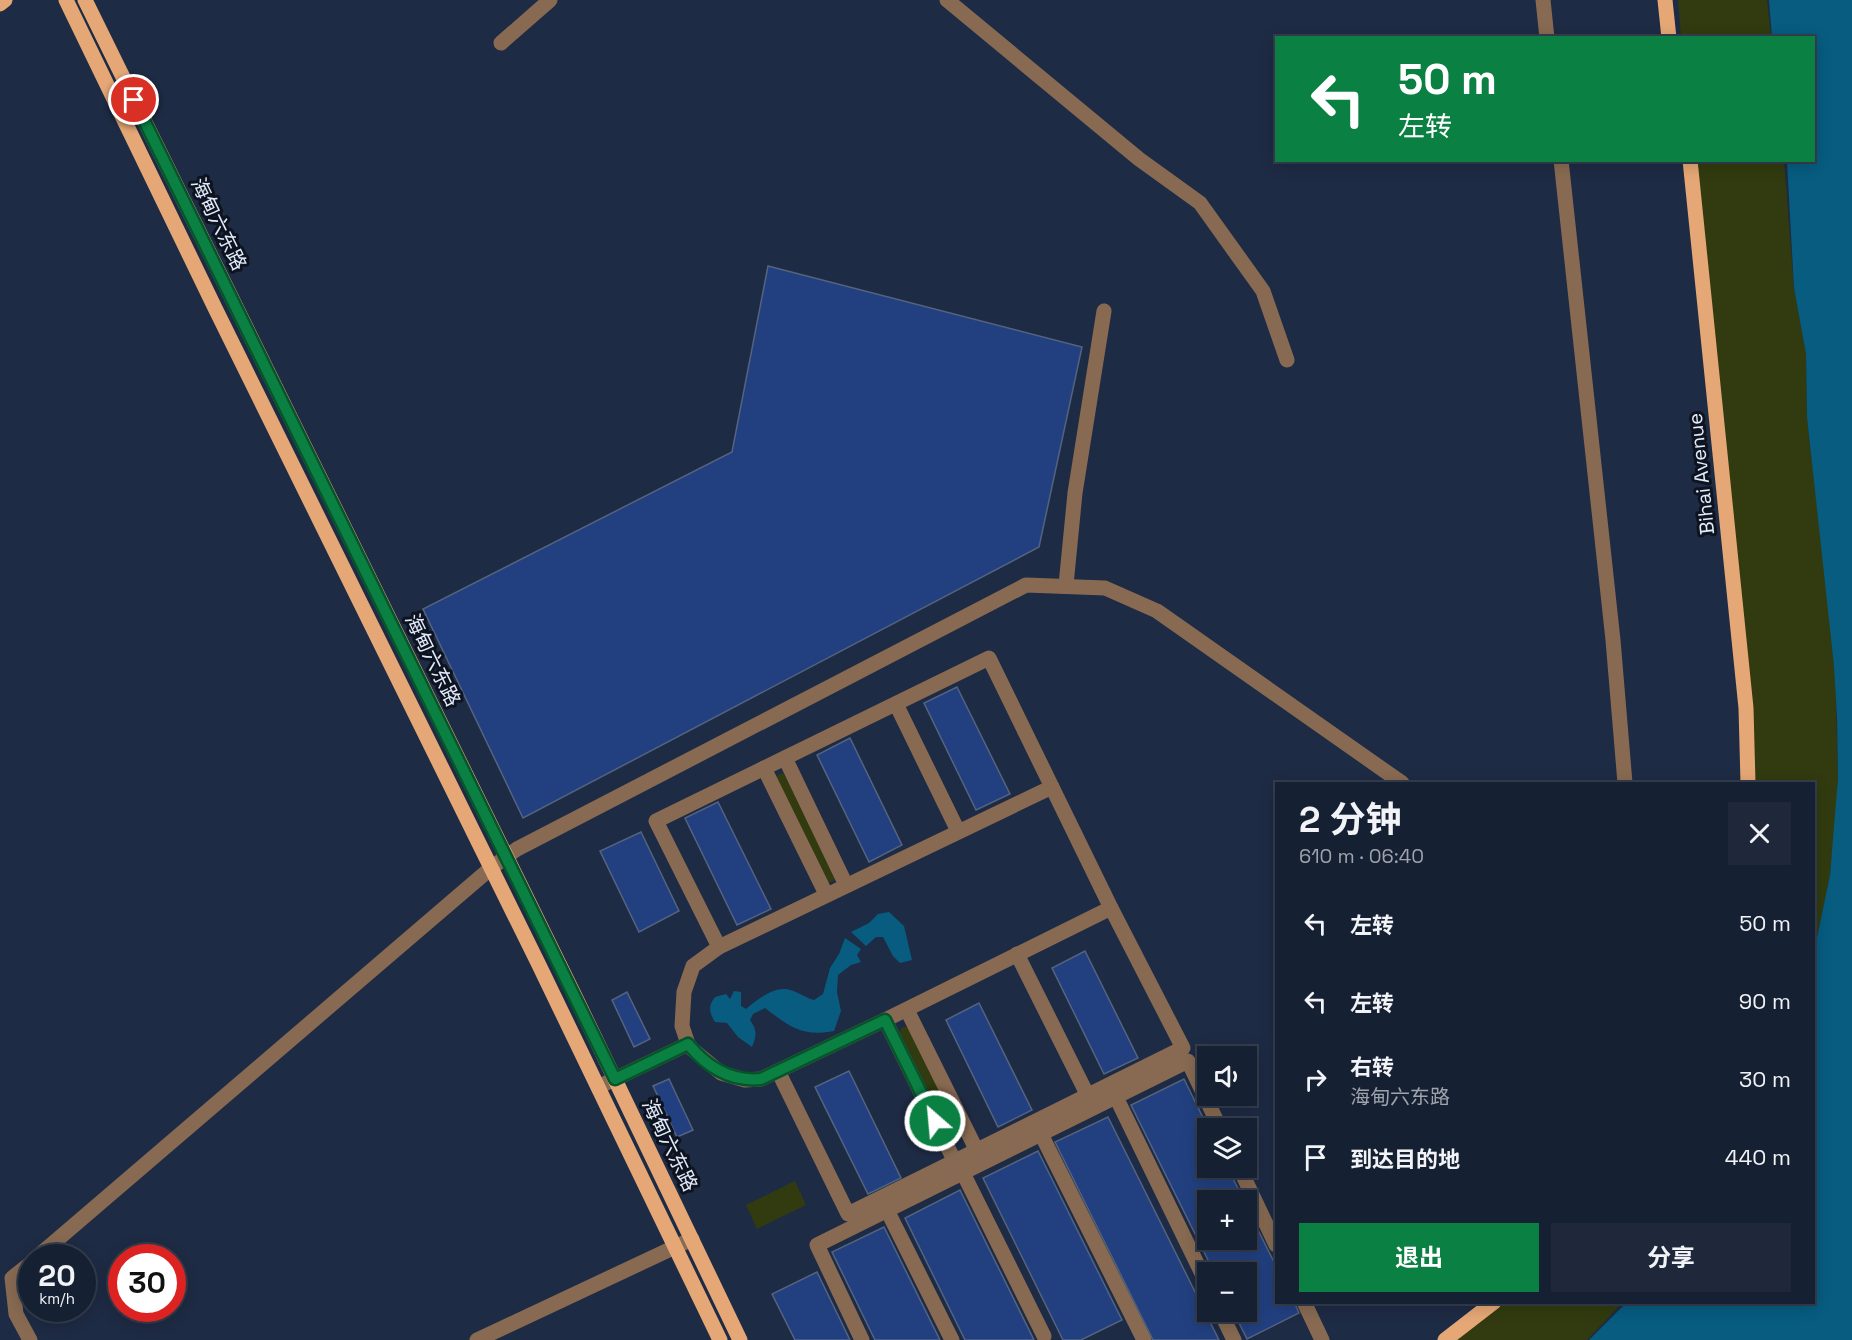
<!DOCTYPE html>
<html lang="zh">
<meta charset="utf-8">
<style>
:root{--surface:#162033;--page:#1f283b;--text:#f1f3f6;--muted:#9ea3ac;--line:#353e4e;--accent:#0b8043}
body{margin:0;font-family:"Space Grotesk","Noto Sans SC",sans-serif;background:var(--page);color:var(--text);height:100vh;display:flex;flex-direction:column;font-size:22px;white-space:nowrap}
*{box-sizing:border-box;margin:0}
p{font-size:20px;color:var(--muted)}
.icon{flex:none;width:33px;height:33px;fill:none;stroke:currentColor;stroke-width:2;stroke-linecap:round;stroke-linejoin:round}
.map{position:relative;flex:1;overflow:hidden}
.drawer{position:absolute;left:1275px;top:782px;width:540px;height:522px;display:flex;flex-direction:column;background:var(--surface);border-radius:0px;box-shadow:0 3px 15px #0003,0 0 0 2px var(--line)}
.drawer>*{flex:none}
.banner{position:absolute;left:1275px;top:36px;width:540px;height:126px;border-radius:0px;box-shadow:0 3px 15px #0003,0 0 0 2px var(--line);background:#0b8043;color:#fff;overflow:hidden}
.buttons{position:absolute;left:1197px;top:1046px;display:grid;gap:12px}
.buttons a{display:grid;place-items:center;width:60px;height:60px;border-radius:0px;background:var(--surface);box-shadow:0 3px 15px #0003,0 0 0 2px var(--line);font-size:30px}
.speed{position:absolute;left:18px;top:1244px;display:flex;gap:12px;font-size:30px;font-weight:700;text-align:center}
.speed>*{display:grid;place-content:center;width:78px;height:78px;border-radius:50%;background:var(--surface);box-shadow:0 3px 15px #0003,0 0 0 2px var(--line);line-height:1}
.speed small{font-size:15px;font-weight:400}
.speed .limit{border:9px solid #d22;background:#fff;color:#111}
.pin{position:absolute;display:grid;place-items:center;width:51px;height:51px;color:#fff;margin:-26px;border:3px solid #fff;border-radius:50%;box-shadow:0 2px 6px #0007}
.me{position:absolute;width:66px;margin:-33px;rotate:333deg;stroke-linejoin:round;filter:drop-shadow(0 0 4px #0008)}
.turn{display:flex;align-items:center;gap:21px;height:126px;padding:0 24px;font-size:27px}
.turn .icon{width:78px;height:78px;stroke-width:2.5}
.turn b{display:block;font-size:42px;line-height:51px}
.round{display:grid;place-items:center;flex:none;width:63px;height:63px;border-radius:0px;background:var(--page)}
.head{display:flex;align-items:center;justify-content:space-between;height:102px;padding:0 24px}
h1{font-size:36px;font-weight:700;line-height:45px}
.primary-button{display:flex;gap:12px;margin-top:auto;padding:12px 24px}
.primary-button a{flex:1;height:69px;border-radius:0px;background:var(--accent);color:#fff;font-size:24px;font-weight:700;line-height:69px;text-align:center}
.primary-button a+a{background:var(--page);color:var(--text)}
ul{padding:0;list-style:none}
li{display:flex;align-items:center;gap:18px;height:78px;padding:0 24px}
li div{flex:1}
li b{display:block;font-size:22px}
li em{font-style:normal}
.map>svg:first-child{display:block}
.green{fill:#313b0f}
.water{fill:#075c80}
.building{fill:#224080;stroke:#54637f;stroke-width:1.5}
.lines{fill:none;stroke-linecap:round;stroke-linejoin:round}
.minor{stroke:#886a52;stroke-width:15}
.major{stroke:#e5a775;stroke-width:15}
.route-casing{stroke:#07532c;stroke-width:15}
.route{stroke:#0b8043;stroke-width:10}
.labels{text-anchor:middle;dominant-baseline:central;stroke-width:6;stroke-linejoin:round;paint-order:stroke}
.street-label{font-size:20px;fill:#e2ebfc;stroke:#0e141f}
</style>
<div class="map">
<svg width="1852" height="1340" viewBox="0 0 1852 1340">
<rect width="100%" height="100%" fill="#1e2b44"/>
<g class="green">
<path d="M 1678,0 L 1767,0 L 1771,37 L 1681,37 Z"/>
<path d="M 1690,161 L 1784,161 L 1794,288 L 1806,354 L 1807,417 L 1835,666 L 1838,777 L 1835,826 L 1830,875 L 1814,952 L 1814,783 L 1745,783 Z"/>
<path d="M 784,773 L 836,878 L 832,882 L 828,882 L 776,778 L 779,774 Z"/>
<path d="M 908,1026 L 960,1131 L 957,1134 L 950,1134 L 900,1033 L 901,1028 Z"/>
<path d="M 795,1181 L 806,1205 L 757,1229 L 746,1205 Z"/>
<path d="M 1504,1302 L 1623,1302 L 1587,1340 L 1440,1340 Z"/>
</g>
<g class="water">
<path d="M 1769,0 L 1852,0 L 1852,1340 L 1589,1340 L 1627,1302 L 1814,1302 L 1814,952 L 1830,875 L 1838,778 L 1837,718 L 1834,666 L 1807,417 L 1806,354 L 1794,288 L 1787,161 L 1814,160 L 1814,38 L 1772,37 Z"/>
<path d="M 889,912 L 904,926 L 912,960 L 900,963 L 893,956 L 883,937 L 876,937 L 866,946 L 851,932 L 869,923 L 878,914 Z"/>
<path d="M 845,938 L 861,949 L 857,955 L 861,962 L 851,965 L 838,975 L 837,992 L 841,1011 L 834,1031 C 802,1037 790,1027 765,1008 L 753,1014 L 750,1020 C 757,1030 757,1035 752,1047 L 738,1037 L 727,1023 L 715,1022 C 709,1012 708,1006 715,997 L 726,994 L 730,999 L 734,991 L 741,992 L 741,1006 L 746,1009 C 757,1000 771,988 786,989 C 793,989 806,998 814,1000 L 823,994 L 830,968 L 839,954 Z"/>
</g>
<g class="building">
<path d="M 768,266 L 1082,347 L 1039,547 L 523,818 L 423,609 L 732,452 Z"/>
<path d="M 957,687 L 1010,794 L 976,810 L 924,703 Z"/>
<path d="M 850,738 L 902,845 L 869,862 L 817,755 Z"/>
<path d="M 718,802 L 771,909 L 737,925 L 685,818 Z"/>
<path d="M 641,832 L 679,911 L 639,932 L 600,851 Z"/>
<path d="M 1085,951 L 1138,1058 L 1104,1074 L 1052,968 Z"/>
<path d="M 627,992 L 650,1039 L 634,1047 L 612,1000 Z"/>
<path d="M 979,1003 L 1032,1110 L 998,1127 L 946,1020 Z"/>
<path d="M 849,1071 L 901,1178 L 868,1194 L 815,1087 Z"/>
<path d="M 669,1079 L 693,1130 L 677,1137 L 653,1086 Z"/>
<path d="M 1184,1079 L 1208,1128 L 1208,1167 L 1227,1167 L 1244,1200 L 1208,1200 L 1208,1239 L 1246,1239 L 1246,1206 L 1276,1266 L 1276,1302 L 1294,1302 L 1299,1313 L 1247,1339 L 1233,1311 L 1246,1311 L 1246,1272 L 1214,1272 L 1131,1105 Z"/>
<path d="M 1108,1117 L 1219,1340 L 1153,1340 L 1055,1142 Z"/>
<path d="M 1038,1151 L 1122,1320 L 1081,1340 L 1063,1340 L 983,1178 Z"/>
<path d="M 960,1190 L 1034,1340 L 965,1340 L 905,1218 Z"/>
<path d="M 884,1227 L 940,1340 L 875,1340 L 832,1252 Z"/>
<path d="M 817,1272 L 850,1340 L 795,1340 L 772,1294 Z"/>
</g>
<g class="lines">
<g class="minor">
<path d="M 947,0 L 1139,159 L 1200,203 L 1263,291 L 1287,360"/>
<path d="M 1543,0 L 1547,38"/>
<path d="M 501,43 L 550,0"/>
<path d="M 1561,160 L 1613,640 L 1625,783"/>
<path d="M 1066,585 L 1075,493 L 1104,311"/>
<path d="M 896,704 L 958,831"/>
<path d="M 785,758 L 846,885"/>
<path d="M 764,768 L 826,894"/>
<path d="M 1052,787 L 719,947 L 693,966 L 684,992 L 682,1026 L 688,1044 L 693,1050 L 721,1073 L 745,1080 L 761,1079 L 885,1020 L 1111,908"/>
<path d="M 719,947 L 656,821 L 989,658 L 1111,908 L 1183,1048 L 848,1214 L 778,1071"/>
<path d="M 1017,954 L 1088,1096"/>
<path d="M 907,1010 L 977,1151"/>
<path d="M 885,1020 L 955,1162"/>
<path d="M 598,1087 L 688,1044"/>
<path d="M 1116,1097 L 1208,1286"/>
<path d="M 1041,1134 L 1144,1340"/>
<path d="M 1239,1167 L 1276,1245"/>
<path d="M 963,1173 L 1044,1336"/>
<path d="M 887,1210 L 952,1340"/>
<path d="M 37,1257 L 491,868 L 517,849 L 1026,585 L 1105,588 L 1157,611 L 1402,783"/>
<path d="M 1304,1302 L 1322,1340"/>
<path d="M 1220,1311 L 1234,1340"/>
<path d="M 30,1340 L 16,1314 L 12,1278 L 32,1262"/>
<path d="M 477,1340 L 692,1239"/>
<path d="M 862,1340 L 817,1245 L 1188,1061 L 1220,1128"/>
</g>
<g class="major">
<path d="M 66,0 L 215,308 L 539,965 L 720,1340"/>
<path d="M 85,0 L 574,994 L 740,1340"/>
<path d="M 1665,0 L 1669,38"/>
<path d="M 0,4 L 5,0"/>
<path d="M 1690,160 L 1746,708 L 1748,783"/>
<path d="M 1445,1340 L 1494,1302"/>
</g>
</g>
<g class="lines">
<defs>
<path id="route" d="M 134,100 L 615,1079 L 688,1044 C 707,1067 731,1082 761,1079 L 885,1020 L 935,1121"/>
</defs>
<use href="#route" class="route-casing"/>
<use href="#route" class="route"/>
</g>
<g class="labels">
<g class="street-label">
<text transform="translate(219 224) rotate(64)">海甸六东路</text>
<text transform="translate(1701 474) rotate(-96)">Bihai Avenue</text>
<text transform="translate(433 660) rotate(64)">海甸六东路</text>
<text transform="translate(670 1145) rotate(64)">海甸六东路</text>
</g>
</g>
</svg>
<div class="buttons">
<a><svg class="icon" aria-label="sound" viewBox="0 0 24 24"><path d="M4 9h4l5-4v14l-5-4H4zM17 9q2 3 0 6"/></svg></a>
<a><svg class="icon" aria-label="layers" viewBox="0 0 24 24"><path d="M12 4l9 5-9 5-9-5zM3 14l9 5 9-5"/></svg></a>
<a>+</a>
<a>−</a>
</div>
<div class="speed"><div>20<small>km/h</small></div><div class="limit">30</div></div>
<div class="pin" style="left:134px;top:100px;background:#d93025"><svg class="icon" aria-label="arrive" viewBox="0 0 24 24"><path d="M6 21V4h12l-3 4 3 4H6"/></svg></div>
<svg class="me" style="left:935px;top:1121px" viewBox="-20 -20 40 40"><circle r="17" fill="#0b8043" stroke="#fff" stroke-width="3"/><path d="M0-11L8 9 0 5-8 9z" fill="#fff"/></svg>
<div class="banner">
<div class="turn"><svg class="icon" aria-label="left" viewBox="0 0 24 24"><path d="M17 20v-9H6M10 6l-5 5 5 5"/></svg><div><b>50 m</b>左转</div></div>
</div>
<section class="drawer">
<div class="head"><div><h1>2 分钟</h1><p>610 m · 06:40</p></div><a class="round"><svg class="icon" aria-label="close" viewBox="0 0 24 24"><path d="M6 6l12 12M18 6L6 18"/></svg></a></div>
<ul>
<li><svg class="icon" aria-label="left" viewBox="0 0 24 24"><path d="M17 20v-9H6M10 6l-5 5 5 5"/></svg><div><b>左转</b></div><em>50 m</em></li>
<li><svg class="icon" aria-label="left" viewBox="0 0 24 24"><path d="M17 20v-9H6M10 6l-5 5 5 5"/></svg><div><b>左转</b></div><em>90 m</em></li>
<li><svg class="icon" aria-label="right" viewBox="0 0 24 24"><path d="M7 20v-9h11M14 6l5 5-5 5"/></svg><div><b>右转</b><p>海甸六东路</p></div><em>30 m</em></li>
<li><svg class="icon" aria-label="arrive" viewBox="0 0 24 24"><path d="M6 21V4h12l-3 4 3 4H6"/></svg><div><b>到达目的地</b></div><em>440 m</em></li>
</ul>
<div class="primary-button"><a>退出</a><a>分享</a></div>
</section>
</div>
